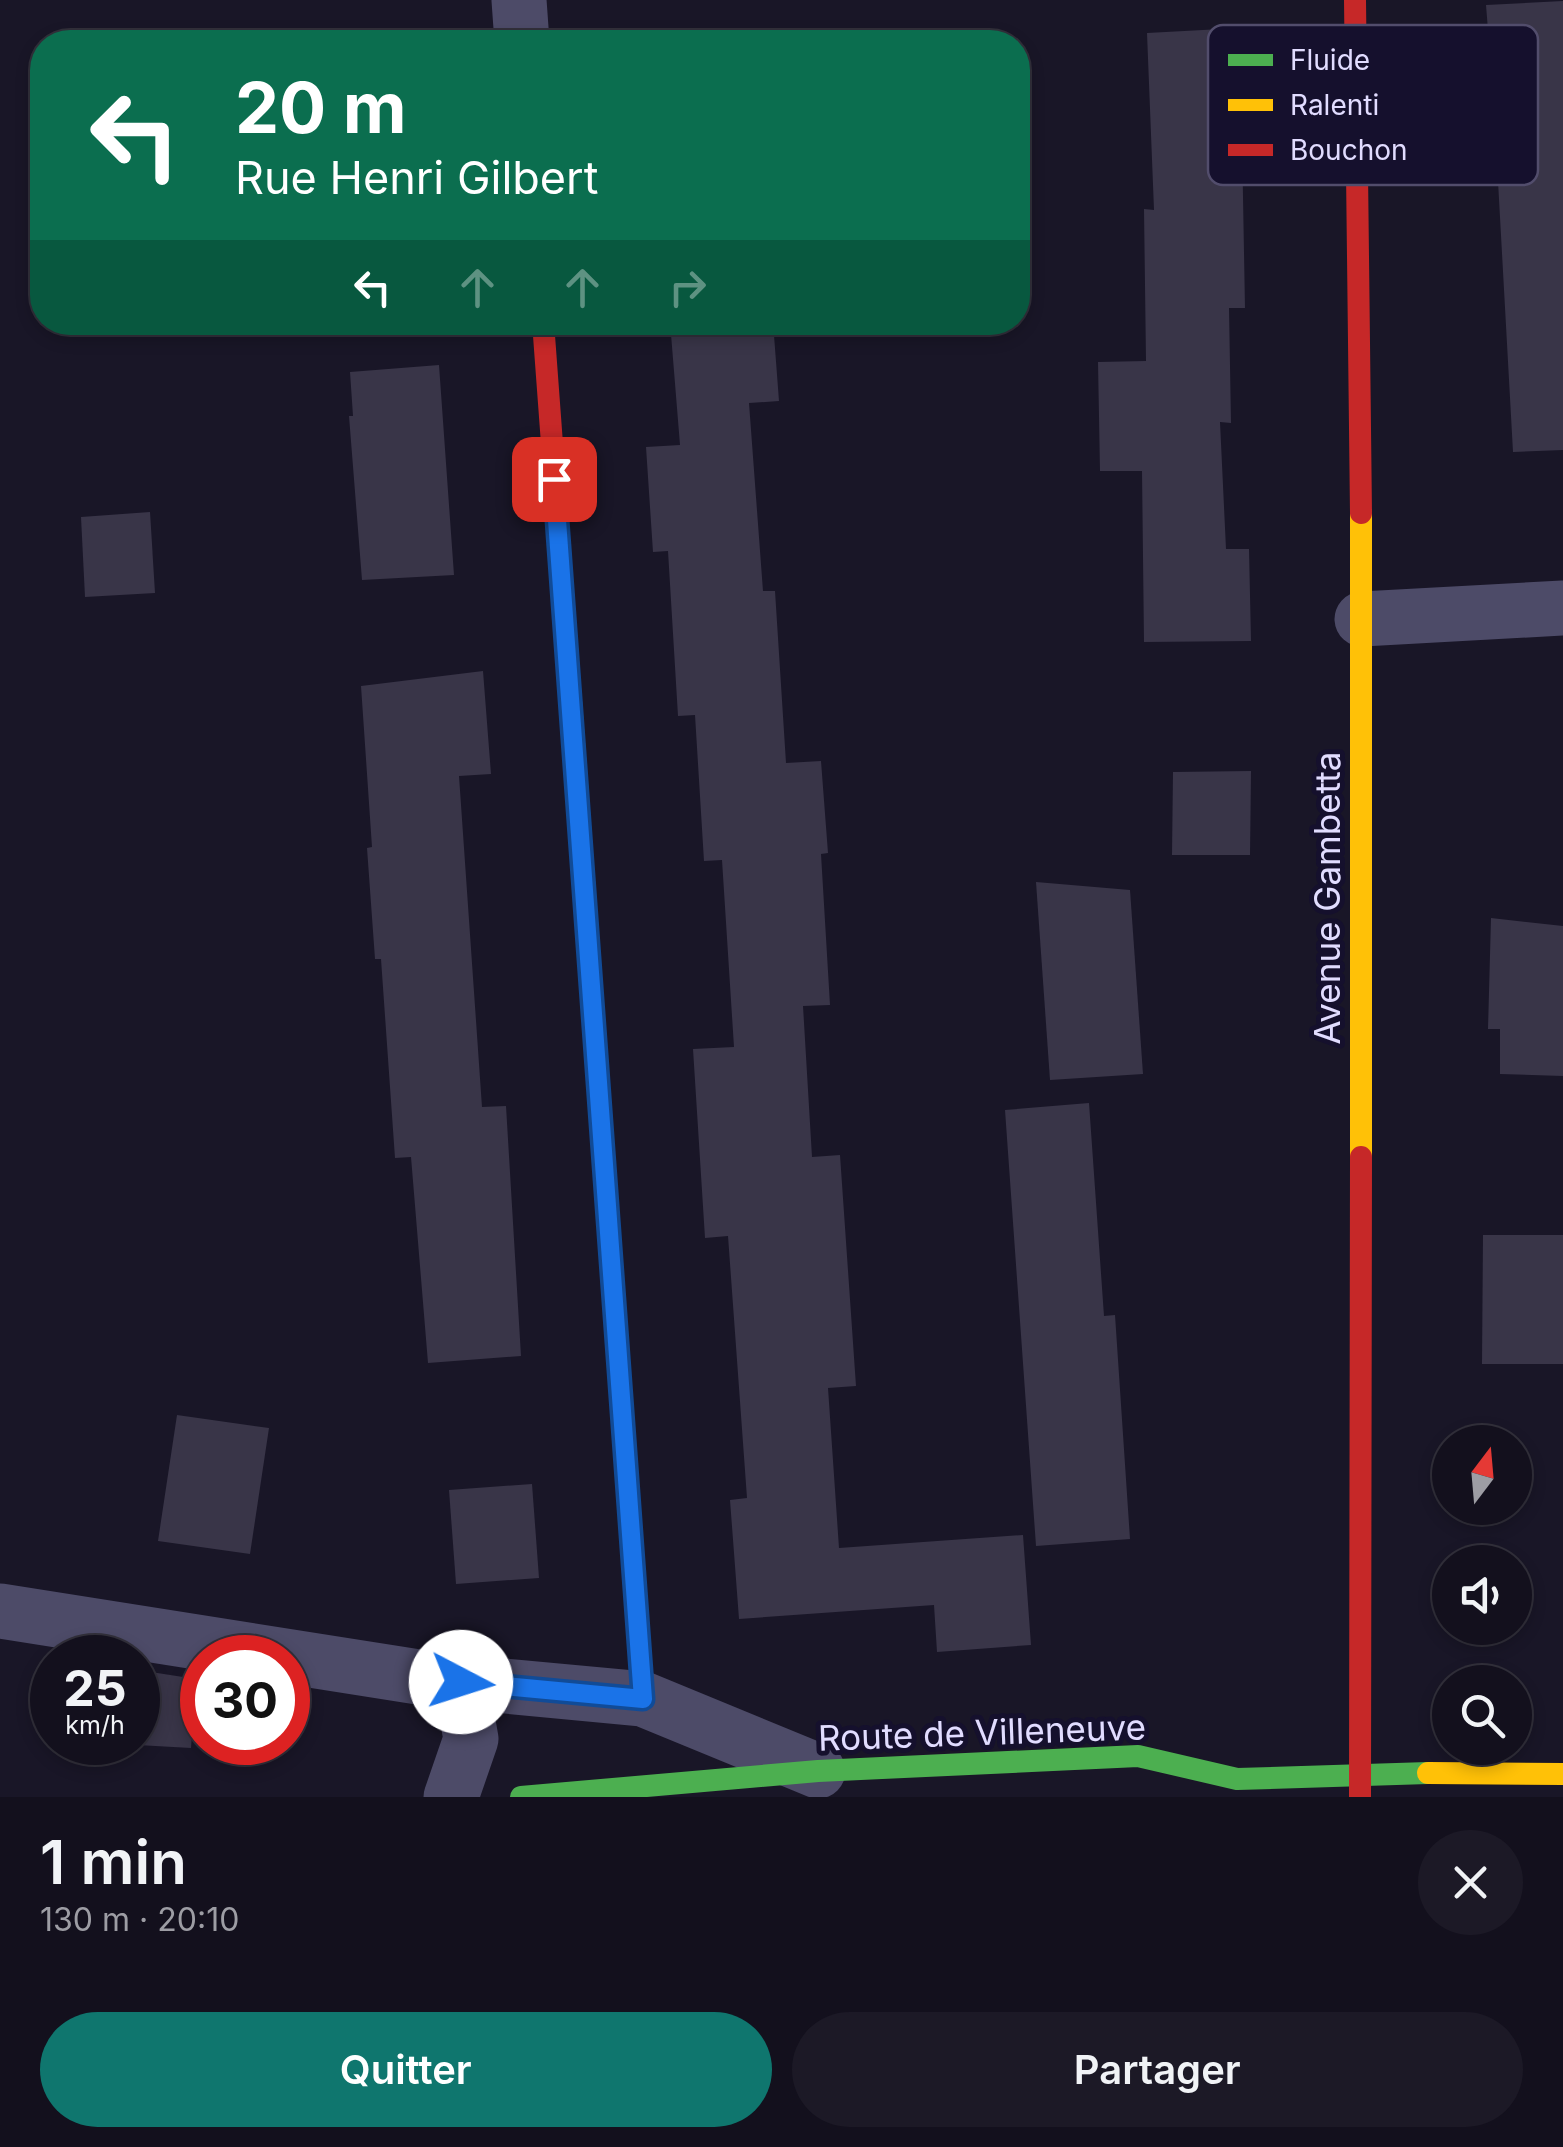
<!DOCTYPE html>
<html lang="fr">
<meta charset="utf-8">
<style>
:root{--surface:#13101d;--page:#1c1926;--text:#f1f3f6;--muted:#9d9da4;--line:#32303b;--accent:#0f766e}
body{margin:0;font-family:Inter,sans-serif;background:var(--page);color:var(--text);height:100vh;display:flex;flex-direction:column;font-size:38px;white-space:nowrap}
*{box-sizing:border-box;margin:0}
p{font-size:32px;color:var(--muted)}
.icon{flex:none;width:55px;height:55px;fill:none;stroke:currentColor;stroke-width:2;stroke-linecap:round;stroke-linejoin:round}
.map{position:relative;height:1797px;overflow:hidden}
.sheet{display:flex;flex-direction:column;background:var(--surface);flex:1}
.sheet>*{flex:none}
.guide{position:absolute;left:30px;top:30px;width:1000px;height:305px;border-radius:40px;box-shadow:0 5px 15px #0003,0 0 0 2px var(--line);background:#0b6e4f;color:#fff;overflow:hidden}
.needle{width:65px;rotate:16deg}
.tools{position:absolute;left:1432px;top:1425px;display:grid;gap:20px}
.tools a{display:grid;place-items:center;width:100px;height:100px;border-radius:50%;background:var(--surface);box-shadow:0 5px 15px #0003,0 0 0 2px var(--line);font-size:50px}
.speed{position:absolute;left:30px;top:1635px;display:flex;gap:20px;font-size:50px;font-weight:700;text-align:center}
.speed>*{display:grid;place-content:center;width:130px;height:130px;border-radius:50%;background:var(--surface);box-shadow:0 5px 15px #0003,0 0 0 2px var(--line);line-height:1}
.speed small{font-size:25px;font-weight:400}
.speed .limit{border:15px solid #d22;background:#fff;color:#111}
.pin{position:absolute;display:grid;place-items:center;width:85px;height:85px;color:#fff;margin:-42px;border-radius:20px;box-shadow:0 5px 15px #0006}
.me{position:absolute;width:110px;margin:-55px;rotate:95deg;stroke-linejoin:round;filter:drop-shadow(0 0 8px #0008)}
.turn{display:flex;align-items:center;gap:35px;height:210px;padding:0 40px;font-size:45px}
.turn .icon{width:130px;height:130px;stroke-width:2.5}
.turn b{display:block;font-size:70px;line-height:85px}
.lanes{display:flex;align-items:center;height:95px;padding:0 40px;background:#0003;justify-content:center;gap:50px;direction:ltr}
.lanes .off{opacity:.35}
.round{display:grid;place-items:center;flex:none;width:105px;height:105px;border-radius:52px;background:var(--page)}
.head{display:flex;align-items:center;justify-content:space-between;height:170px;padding:0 40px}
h1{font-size:60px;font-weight:600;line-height:75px}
.action{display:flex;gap:20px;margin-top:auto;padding:20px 40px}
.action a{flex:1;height:115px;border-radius:60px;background:var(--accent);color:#fff;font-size:40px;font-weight:600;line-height:115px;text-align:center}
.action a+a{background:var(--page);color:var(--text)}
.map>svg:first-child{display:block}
.building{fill:#393548}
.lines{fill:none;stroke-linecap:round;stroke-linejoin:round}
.street{stroke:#4d4b68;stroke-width:55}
.fast{stroke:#4caf50;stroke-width:22}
.slow{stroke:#ffc107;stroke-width:22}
.jam{stroke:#c62828;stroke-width:22}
.route-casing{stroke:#114b97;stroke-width:25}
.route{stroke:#1a73e8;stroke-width:18}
.labels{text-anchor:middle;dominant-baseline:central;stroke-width:10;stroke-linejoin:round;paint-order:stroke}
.street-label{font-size:35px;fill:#e1dcff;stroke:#15102d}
.key{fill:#15102d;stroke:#524d6c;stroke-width:2.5}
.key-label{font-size:28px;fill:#e1dcff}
</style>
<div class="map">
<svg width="1563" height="1797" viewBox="0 0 1563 1797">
<rect width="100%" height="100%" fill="#191627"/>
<g class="building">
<path d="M 1563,1 L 1563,450 L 1513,452 L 1495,127 L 1467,128 L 1464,70 L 1491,68 L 1486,5 Z"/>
<path d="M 1240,28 L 1245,308 L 1229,308 L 1231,423 L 1220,422 L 1226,549 L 1249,549 L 1251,641 L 1144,642 L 1142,471 L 1100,471 L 1098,362 L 1146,361 L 1144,209 L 1154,210 L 1147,33 Z"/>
<path d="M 670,322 L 773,322 L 779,401 L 749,403 L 763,591 L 775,591 L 786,763 L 821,761 L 828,853 L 821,854 L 830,1005 L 803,1006 L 812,1157 L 840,1155 L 856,1386 L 828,1388 L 839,1548 L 1023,1535 L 1031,1645 L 937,1652 L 934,1605 L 739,1619 L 730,1500 L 747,1498 L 728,1236 L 705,1238 L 693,1049 L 734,1047 L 722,860 L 704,861 L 695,715 L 678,716 L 668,551 L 653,552 L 646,447 L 680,445 Z"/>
<path d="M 439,365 L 454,575 L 362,580 L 349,416 L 353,416 L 350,372 Z"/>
<path d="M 150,512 L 155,593 L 85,597 L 81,517 Z"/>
<path d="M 483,671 L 491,774 L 459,776 L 482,1107 L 506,1106 L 521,1356 L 428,1363 L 411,1157 L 395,1158 L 381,959 L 375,959 L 367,848 L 372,847 L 361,686 Z"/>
<path d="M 1251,771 L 1250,855 L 1172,855 L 1173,772 Z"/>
<path d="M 1036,882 L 1130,890 L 1143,1074 L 1050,1080 Z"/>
<path d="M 1491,918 L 1563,926 L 1563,1076 L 1500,1074 L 1500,1029 L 1488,1029 Z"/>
<path d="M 1089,1103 L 1104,1316 L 1115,1315 L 1130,1539 L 1036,1546 L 1005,1110 Z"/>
<path d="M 1483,1235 L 1563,1235 L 1563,1364 L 1482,1364 Z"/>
<path d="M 177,1415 L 269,1428 L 250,1554 L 158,1541 Z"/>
<path d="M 532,1484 L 539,1578 L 456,1584 L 449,1490 Z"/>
<path d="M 51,1659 L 52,1659 L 52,1741 L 45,1740 Z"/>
<path d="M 138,1670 L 196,1679 L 191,1748 L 84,1742 L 138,1742 Z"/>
</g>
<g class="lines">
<g class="street">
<path d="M 519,0 L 522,42"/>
<path d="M 1362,619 L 1563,608"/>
<path d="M 0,1611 L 431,1679 L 643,1699 L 818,1771"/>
<path d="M 451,1797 L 471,1739 L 461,1682"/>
</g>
<g class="fast">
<path d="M 571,701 L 619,1365"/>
<path d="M 521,1797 L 818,1771 L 1138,1756 L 1237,1779 L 1428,1773"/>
</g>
<g class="slow">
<path d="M 1361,513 L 1361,1157"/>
<path d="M 619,1365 L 643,1699"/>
<path d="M 1428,1773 L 1563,1774"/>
</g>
<g class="jam">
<path d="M 1355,0 L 1361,513"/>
<path d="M 543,322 L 571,701"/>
<path d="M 1360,1797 L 1361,1157"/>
</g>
</g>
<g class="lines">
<defs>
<path id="route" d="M 461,1682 L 643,1699 L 554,479"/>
</defs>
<use href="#route" class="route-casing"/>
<use href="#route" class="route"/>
</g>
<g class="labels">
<g class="street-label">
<text transform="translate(1327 898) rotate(-90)">Avenue Gambetta</text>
<text transform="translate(982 1732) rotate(-2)">Route de Villeneuve</text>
</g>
</g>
<rect x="1208" y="25" width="330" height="160" rx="15" class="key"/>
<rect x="1228" y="54" width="45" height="12" fill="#4caf50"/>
<rect x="1228" y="99" width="45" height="12" fill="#ffc107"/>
<rect x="1228" y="144" width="45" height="12" fill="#c62828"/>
<g class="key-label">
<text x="1290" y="70">Fluide</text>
<text x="1290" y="115">Ralenti</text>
<text x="1290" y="160">Bouchon</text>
</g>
</svg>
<div class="tools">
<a><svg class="needle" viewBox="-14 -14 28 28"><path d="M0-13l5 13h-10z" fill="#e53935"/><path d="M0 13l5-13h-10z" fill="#9d9da4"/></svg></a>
<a><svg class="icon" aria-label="sound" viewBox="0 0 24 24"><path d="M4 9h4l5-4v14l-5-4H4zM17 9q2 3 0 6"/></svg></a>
<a><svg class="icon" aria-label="search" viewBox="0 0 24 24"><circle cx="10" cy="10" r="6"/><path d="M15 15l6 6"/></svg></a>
</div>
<div class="speed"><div>25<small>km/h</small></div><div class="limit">30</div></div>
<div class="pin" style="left:554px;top:479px;background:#d93025"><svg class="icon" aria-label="arrive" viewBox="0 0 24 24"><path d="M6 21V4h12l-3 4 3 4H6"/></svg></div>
<svg class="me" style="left:461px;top:1682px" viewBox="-20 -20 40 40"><circle r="19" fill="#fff"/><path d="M0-13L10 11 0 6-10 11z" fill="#1a73e8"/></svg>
<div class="guide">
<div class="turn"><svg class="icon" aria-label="left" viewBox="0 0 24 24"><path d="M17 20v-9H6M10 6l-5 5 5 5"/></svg><div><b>20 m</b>Rue Henri Gilbert</div></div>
<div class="lanes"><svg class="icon" aria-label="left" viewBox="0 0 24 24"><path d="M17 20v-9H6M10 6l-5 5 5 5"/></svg><svg class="icon off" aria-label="ahead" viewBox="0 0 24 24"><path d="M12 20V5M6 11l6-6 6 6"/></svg><svg class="icon off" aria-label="ahead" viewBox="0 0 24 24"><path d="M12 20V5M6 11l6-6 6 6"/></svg><svg class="icon off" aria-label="right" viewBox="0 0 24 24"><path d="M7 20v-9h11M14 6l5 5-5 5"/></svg></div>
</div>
</div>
<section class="sheet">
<div class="head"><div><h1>1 min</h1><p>130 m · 20:10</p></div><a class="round"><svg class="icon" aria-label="close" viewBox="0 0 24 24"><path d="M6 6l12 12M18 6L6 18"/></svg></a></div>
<div class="action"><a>Quitter</a><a>Partager</a></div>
</section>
